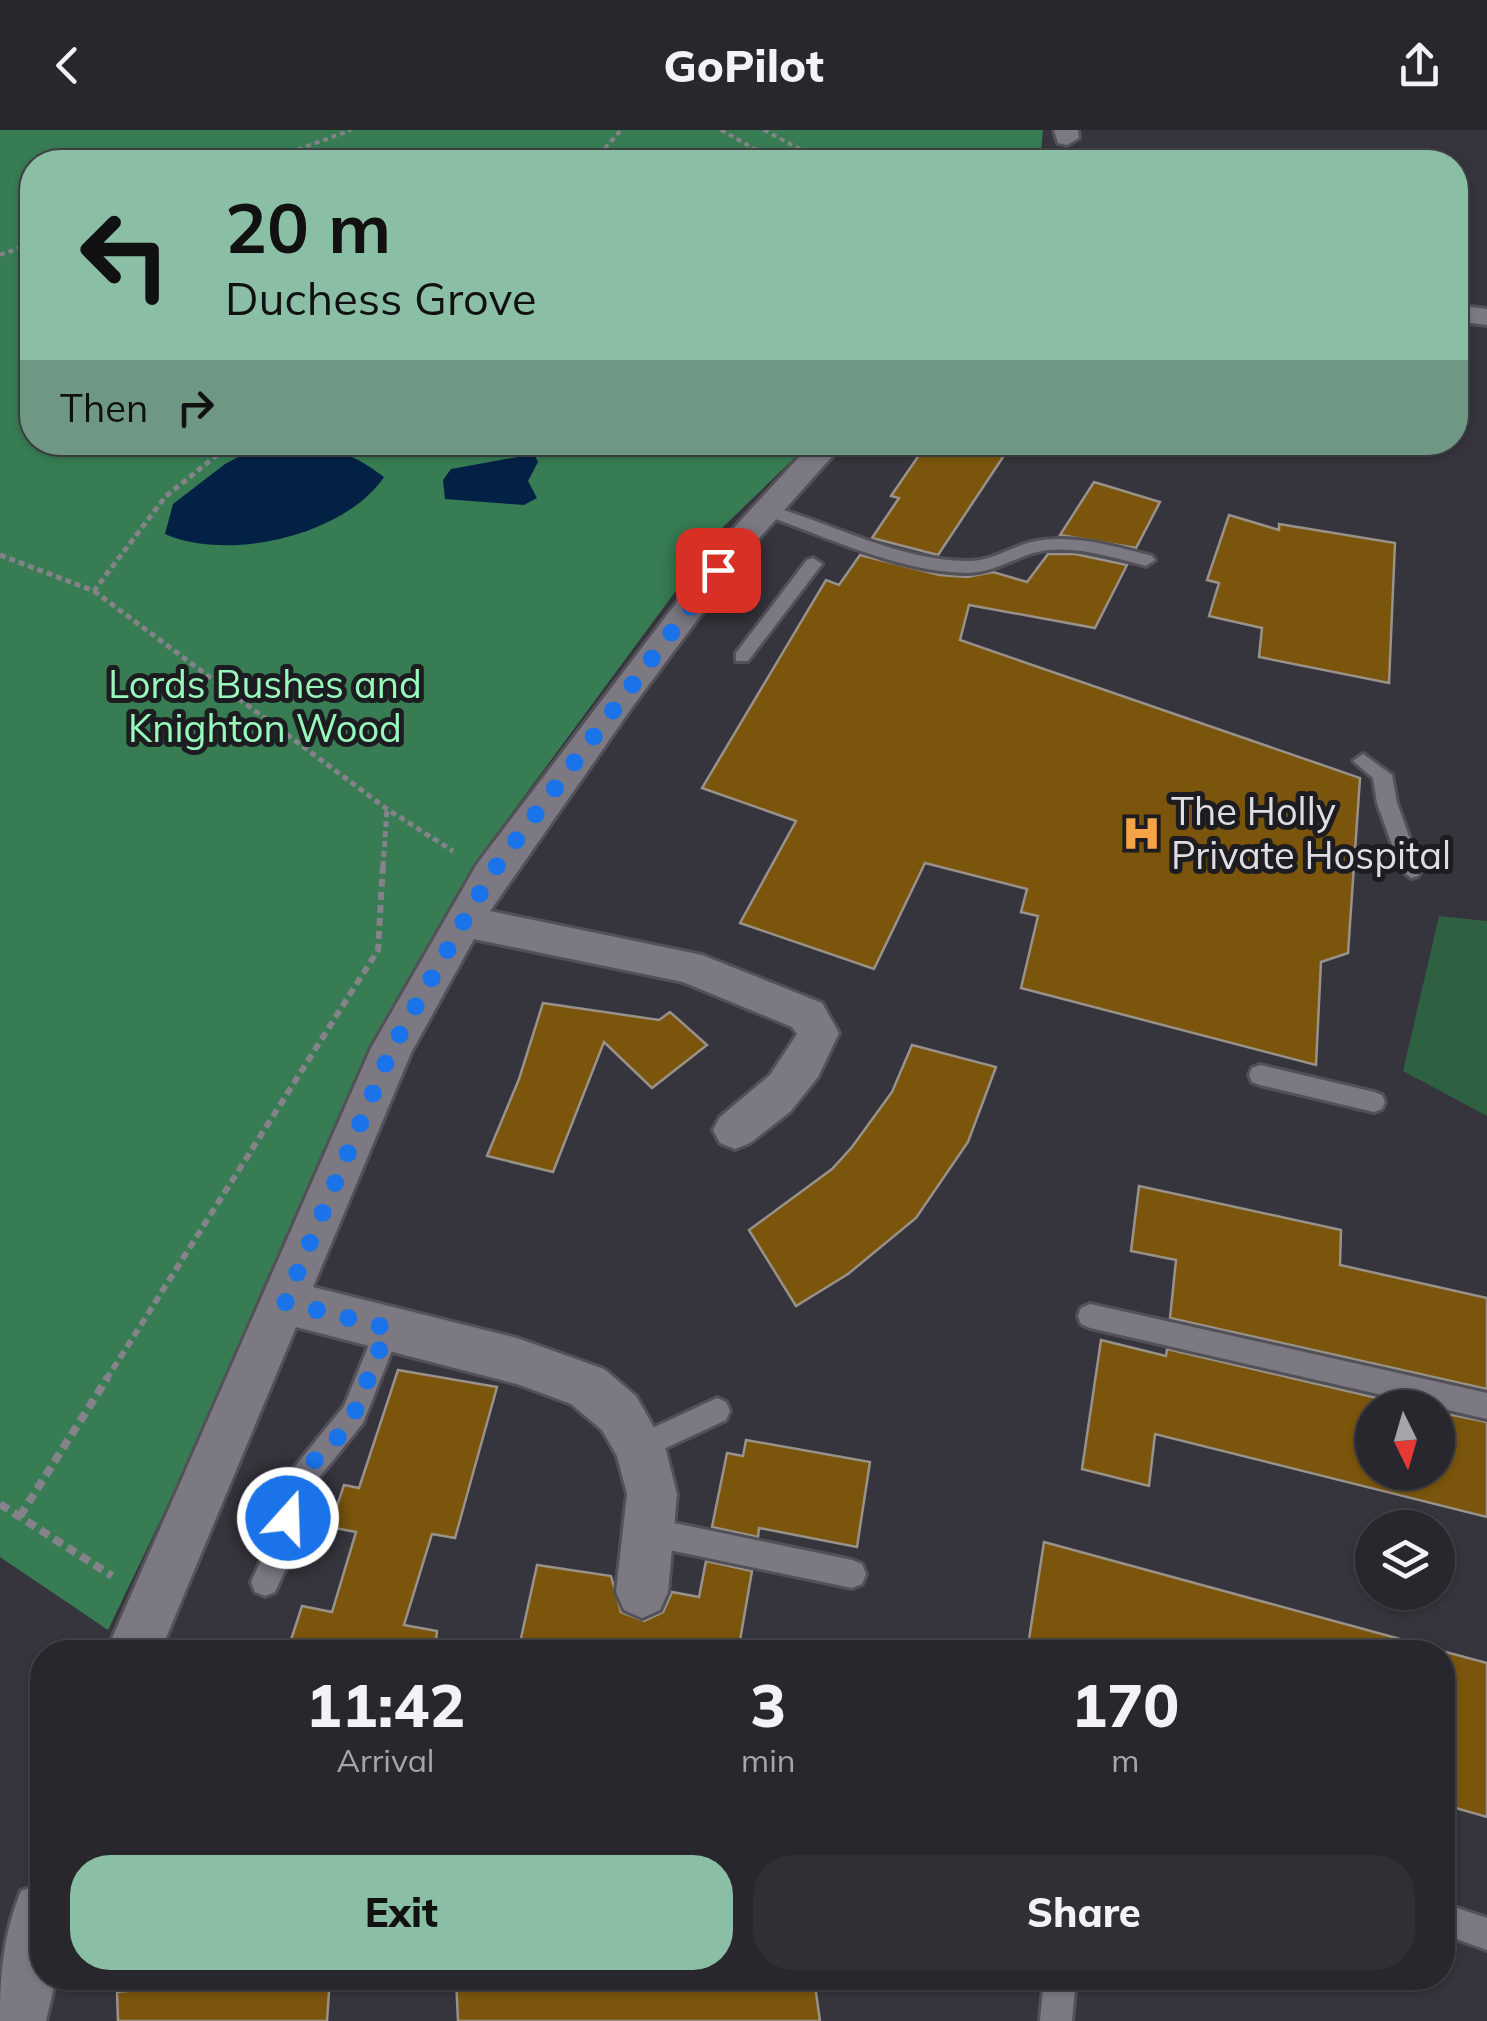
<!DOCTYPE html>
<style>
:root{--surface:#28272d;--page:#302f35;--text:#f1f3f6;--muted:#a5a5aa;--line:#444449;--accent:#8abfa5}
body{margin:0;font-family:Mulish,sans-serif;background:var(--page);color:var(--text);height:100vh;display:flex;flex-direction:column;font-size:38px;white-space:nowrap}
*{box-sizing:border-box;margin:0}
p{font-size:32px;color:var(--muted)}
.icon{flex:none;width:55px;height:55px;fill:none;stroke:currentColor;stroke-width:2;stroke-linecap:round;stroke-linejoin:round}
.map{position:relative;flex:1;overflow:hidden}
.details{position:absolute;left:30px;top:1510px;width:1425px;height:350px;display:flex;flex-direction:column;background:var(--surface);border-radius:40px;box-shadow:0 2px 8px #0004,0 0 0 2px var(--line)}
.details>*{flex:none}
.hud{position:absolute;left:20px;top:20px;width:1448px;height:305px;border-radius:40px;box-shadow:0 2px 8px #0004,0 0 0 2px var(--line);background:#8abfa5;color:#111;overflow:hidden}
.needle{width:65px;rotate:175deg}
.buttons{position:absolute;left:1355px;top:1260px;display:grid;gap:20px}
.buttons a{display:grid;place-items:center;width:100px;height:100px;border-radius:50%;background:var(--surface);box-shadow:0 2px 8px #0004,0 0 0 2px var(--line);font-size:50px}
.pin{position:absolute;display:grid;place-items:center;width:85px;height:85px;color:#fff;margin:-42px;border-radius:20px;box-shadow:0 5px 15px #0006}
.me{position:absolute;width:110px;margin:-55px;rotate:20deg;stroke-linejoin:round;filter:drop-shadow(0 0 8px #0008)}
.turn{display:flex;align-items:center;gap:35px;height:210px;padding:0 40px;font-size:45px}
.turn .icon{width:130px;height:130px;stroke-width:2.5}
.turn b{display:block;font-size:70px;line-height:85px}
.then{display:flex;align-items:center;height:95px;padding:0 40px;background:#0003;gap:20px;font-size:38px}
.eta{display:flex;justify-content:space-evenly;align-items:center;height:170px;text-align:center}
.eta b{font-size:60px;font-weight:800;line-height:70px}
.button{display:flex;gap:20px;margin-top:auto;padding:20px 40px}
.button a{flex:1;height:115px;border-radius:40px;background:var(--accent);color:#111;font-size:40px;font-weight:800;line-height:115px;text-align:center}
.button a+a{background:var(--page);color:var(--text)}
header{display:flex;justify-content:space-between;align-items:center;height:130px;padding:0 40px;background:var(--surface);font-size:45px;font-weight:800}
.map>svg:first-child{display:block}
.green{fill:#2e6042}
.forest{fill:#377c53}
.water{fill:#032145}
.building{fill:#7b550c;stroke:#98928a;stroke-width:2.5}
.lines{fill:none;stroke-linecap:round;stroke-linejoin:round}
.lane-casing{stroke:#535158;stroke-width:6}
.street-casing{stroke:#535158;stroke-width:6}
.path-far3{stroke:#848389;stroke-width:4;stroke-dasharray:5 4;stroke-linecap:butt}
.path-far2{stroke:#848389;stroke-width:5;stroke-dasharray:6 4;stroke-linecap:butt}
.path-far1{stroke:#848389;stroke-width:6;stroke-dasharray:8 5;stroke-linecap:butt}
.path{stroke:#848389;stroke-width:8;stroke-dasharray:10 6;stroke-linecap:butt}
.lane{fill:#7c7983;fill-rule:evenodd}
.street{fill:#7c7983;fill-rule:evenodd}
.route{stroke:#1a73e8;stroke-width:18;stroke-dasharray:0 32.4}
.labels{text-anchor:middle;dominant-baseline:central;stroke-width:10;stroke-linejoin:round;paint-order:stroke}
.park-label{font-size:38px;fill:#98f9bc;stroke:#1d1c20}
.poi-label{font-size:38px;fill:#dedde2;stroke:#1d1c20;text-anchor:start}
</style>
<header><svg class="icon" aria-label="back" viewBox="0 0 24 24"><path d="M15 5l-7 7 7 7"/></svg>GoPilot<svg class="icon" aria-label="share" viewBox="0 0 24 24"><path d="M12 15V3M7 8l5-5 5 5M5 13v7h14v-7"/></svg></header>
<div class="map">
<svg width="1487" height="1891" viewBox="0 0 1487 1891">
<rect width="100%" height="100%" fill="#36343c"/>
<path class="green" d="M 1439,786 L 1487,791 L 1487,986 L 1403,941 Z"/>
<path class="forest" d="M 0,0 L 1043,0 L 1040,32 L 32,32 L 32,312 L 810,313 L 723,397 L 475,733 L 108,1500 L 0,1427 Z"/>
<g class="water">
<path d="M 265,313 C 313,312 346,317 384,347 C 344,406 228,432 165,404 L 173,374 L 225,334 Z"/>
<path d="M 534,324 L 538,332 L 528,351 L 537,368 L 524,375 L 445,369 L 443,350 L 451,339 Z"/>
</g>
<g class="building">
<path d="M 928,312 L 1013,312 L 938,425 L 872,408 L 899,368 L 891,366 Z"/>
<path d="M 1094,352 L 1160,372 L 1136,418 L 1060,405 Z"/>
<path d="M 1229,385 L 1279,400 L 1279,394 L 1395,413 L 1389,553 L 1259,527 L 1262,498 L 1209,486 L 1219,453 L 1207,450 Z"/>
<path d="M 1048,424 L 1075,424 L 1127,435 L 1095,498 L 969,475 L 960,510 L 1360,648 L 1348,823 L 1321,832 L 1316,935 L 1021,858 L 1038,786 L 1021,782 L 1027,759 L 925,733 L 874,839 L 740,793 L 796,691 L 702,658 L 826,450 L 839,455 L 860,425 L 940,445 L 967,447 L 993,442 L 1027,452 Z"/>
<path d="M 543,873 L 659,890 L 670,882 L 707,915 L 652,958 L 604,912 L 553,1042 L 487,1026 L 519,949 Z"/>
<path d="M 912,915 L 996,937 L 968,1012 L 916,1088 L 848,1144 L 796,1176 L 749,1100 L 832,1039 L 852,1017 L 892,962 Z"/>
<path d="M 1139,1056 L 1341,1100 L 1340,1135 L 1487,1168 L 1487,1259 L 1170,1188 L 1176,1130 L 1131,1121 Z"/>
<path d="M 1101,1210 L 1166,1226 L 1167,1219 L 1420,1278 L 1372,1278 L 1372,1342 L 1438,1342 L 1438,1282 L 1487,1292 L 1487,1387 L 1155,1304 L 1149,1356 L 1082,1339 Z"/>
<path d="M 398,1240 L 497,1257 L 455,1408 L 432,1404 L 404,1495 L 437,1501 L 435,1522 L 287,1522 L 302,1476 L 332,1482 L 356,1402 L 330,1397 L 344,1355 L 359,1358 Z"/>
<path d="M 746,1310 L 870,1332 L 857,1417 L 759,1398 L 758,1407 L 712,1397 L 727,1323 L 743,1326 Z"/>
<path d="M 1044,1412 L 1400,1509 L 1399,1522 L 1027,1522 Z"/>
<path d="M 706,1431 L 752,1441 L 738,1522 L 518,1522 L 537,1435 L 611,1446 L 621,1482 L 644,1491 L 663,1482 L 672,1462 L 699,1467 Z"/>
<path d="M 1442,1521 L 1487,1533 L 1487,1687 L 1442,1674 Z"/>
<path d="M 256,1848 L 330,1848 L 327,1891 L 118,1891 L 117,1862 Z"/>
<path d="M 456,1848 L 814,1848 L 820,1891 L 458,1891 Z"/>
</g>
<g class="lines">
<defs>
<g id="lane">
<path d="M 767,375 C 832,393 897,430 966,431 C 989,432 1009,418 1031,412 C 1071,403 1114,416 1152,426 L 1155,430 L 1146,436 C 1111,427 1069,413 1033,423 C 1011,430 991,443 967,443 C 897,442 826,406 761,384 L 761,376 Z"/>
<path d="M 813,428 L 822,434 L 819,438 L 748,531 L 736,531 L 736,523 L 807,430 Z"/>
<path d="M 1363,624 L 1392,645 L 1397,673 L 1421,740 L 1418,746 L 1411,748 L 1401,740 L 1377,673 L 1373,648 L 1353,631 Z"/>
<path d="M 1260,935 L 1374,962 L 1382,965 L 1385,972 L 1382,979 L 1374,982 L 1260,955 L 1252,952 L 1249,945 L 1252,938 Z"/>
<path d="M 1090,1174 L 1487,1263 L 1487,1289 L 1090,1198 L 1081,1194 L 1078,1186 L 1081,1178 Z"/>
<path d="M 388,1186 L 397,1190 L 401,1198 L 363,1293 L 310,1359 L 300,1408 L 275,1462 L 265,1466 L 255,1462 L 251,1452 L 273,1405 L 289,1344 L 344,1276 L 379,1190 Z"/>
<path d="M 717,1268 L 726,1272 L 730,1281 L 726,1290 L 640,1330 L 631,1326 L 627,1317 L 631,1308 Z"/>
<path d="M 650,1388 L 852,1430 L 862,1434 L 866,1444 L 862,1454 L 852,1458 L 650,1416 L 640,1412 L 636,1402 L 640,1392 Z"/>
<path d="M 1442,1773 L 1487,1788 L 1487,1820 L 1442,1804 Z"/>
<path d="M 1044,1848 L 1076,1848 L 1072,1891 L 1040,1891 Z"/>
</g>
<g id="street">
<path d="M 1054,0 L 1078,0 L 1079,8 L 1067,15 L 1058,13 Z"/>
<path d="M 1455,175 L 1487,179 L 1487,195 L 1455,191 Z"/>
<path d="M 813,312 L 845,312 L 753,415 L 633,576 L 490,781 L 702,825 L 822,873 L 839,903 L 818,947 L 790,982 L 750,1013 L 735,1019 L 720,1013 L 713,1000 L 720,987 L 770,945 L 797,904 L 792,897 L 683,852 L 474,809 L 411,923 L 313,1157 L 517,1208 L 604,1239 L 636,1266 L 665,1317 L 677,1364 L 668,1462 L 660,1480 L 642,1488 L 624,1480 L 616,1462 L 627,1364 L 617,1326 L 602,1300 L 571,1274 L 517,1254 L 296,1197 L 160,1522 L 106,1522 L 371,918 L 477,734 L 731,401 Z"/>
<path d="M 42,1753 L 42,1848 L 56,1848 L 46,1891 L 0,1891 C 0,1845 3,1805 21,1761 Z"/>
</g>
</defs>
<use href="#lane" class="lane-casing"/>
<use href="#street" class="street-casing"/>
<g class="path-far3">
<path d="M 721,0 L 778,32"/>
<path d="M 764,0 L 824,32"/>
<path d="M 264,32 L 351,0"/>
<path d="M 593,32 L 621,0"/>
<path d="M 0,125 L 32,113"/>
<path d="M 214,328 L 234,312"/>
</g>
<g class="path-far2">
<path d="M 0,425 L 94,461 L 165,367 L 217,325"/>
<path d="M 94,461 L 387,679 L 453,721"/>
<path d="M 383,737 L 387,679"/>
</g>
<path class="path-far1" d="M 106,1250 L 378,820 L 383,734"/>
<g class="path">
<path d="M 0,1374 L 112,1446"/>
<path d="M 20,1386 L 108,1247"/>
</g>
<use href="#lane" class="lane"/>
<use href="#street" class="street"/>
</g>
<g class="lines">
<path class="route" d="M 288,1388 L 298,1353 L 309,1336 L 341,1304 L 354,1284 L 388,1198 L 285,1172 L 392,918 L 464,791 L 491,744 L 718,440"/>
</g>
<defs>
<symbol id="hospital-bare" viewBox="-9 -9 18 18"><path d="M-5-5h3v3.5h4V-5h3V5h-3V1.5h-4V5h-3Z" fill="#f6a247" stroke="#1d1c20" stroke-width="2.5" paint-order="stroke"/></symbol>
</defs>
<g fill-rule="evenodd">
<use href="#hospital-bare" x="1114" y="676" width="55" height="55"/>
</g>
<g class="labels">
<g class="park-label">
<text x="265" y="554">Lords Bushes and<tspan x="265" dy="44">Knighton Wood</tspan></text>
</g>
<g class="poi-label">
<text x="1171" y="681">The Holly<tspan x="1171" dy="44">Private Hospital</tspan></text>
</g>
</g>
</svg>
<div class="buttons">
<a><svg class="needle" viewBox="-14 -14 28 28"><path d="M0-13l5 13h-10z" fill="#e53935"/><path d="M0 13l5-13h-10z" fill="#a5a5aa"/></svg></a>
<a><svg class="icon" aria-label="layers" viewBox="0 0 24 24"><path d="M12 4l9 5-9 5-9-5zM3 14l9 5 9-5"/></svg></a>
</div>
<div class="pin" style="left:718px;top:440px;background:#d93025"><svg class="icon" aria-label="arrive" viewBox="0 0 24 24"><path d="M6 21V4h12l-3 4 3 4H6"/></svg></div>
<svg class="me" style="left:288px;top:1388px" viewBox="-20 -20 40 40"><circle r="17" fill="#1a73e8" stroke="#fff" stroke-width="3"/><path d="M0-11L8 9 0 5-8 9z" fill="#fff"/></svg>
<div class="hud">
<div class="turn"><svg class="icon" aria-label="left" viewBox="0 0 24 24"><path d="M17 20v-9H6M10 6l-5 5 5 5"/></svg><div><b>20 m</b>Duchess Grove</div></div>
<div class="then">Then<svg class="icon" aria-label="right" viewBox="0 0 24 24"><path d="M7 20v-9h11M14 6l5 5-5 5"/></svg></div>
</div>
<section class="details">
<div class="eta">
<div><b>11:42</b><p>Arrival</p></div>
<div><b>3</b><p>min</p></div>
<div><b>170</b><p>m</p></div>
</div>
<div class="button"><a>Exit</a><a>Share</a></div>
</section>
</div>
